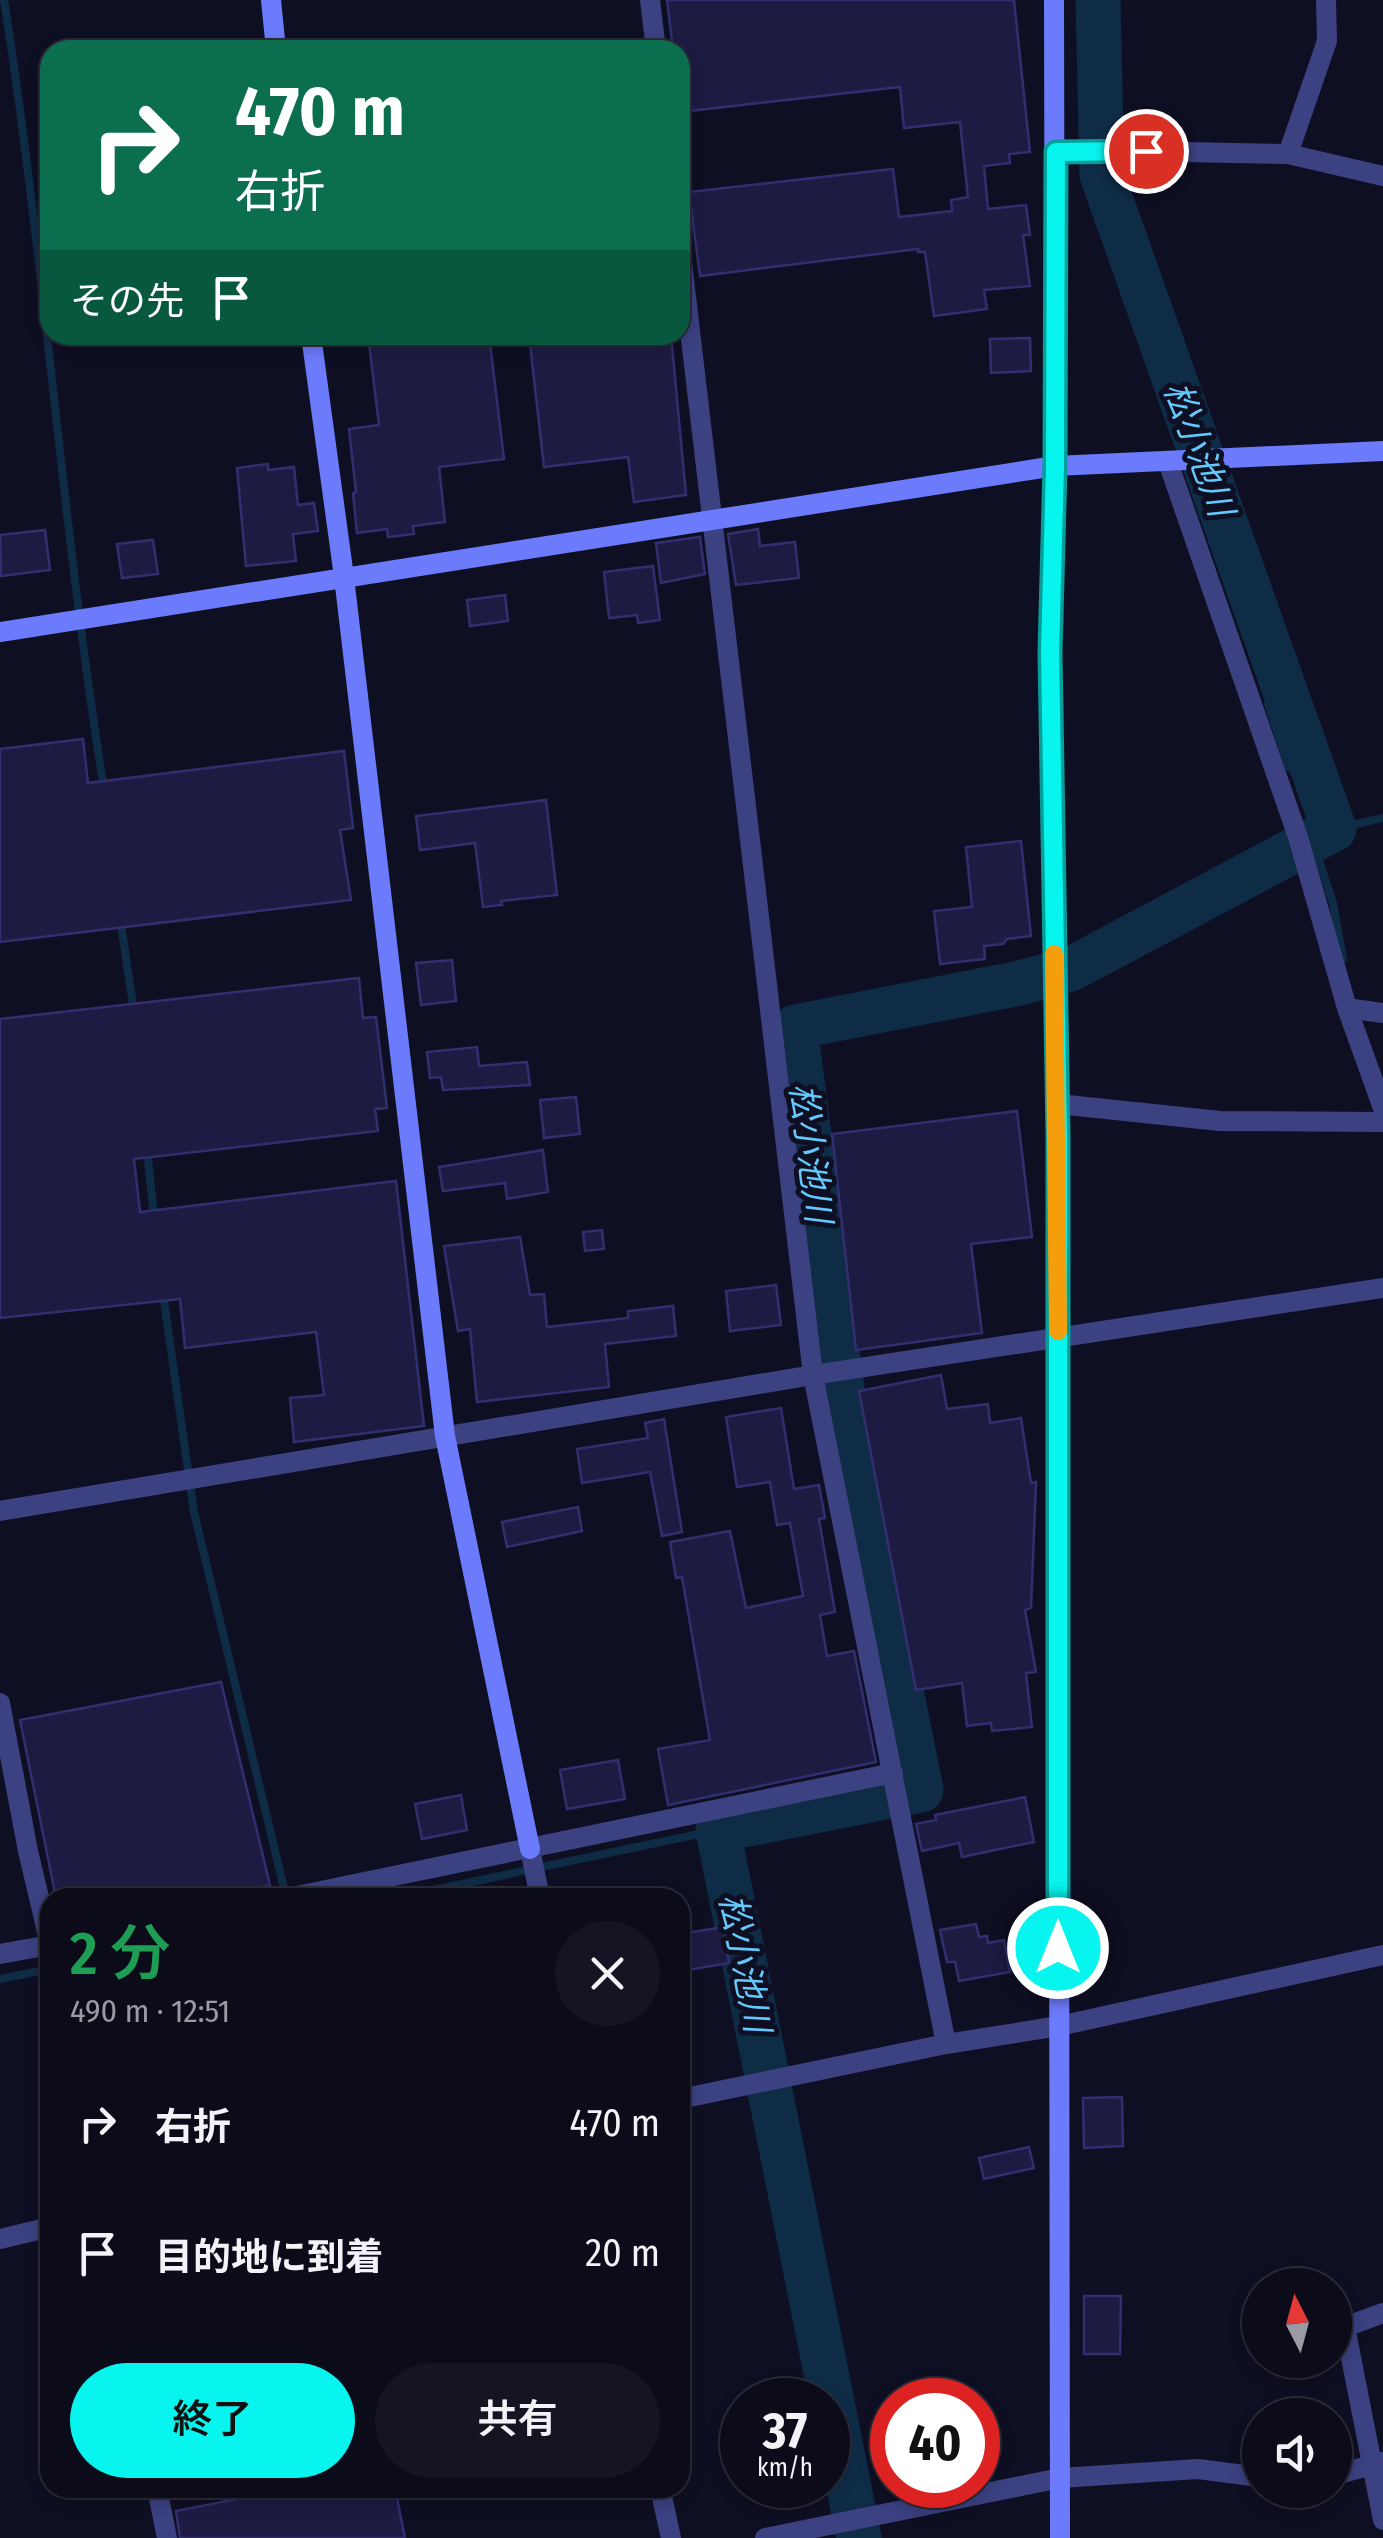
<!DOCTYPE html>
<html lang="ja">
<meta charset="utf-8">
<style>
:root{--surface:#0b0b1a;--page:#141423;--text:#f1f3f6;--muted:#9a9ba2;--line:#2b2b39;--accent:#07f5ee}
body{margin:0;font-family:"Fira Sans Condensed","Noto Sans JP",sans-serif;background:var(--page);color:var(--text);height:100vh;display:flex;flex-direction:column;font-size:38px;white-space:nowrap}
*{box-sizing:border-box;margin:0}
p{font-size:32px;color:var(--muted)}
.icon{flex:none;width:55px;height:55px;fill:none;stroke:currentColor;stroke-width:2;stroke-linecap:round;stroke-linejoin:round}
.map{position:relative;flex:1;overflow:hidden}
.details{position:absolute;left:40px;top:1888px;width:650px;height:610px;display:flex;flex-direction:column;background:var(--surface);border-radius:30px;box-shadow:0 5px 15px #0003,0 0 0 2px var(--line)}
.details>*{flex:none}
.top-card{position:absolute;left:40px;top:40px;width:650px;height:305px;border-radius:30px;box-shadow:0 5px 15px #0003,0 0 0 2px var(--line);background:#0b6e4f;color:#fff;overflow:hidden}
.needle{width:65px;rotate:354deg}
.tools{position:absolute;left:1242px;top:2268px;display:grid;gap:20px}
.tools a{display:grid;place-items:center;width:110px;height:110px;border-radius:50%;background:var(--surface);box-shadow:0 5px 15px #0003,0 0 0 2px var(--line);font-size:50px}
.speed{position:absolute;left:720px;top:2378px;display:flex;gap:20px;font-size:50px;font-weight:700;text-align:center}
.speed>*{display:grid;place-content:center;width:130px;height:130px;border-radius:50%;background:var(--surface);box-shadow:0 5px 15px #0003,0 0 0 2px var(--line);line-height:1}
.speed small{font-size:25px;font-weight:400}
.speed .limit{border:15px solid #d22;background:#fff;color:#111}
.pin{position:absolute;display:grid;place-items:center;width:85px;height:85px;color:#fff;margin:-42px;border:5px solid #fff;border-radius:50%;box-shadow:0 2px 10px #0007}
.me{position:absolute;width:110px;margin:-55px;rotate:0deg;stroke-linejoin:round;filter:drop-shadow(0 0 8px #0008)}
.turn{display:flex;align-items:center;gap:35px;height:210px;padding:0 30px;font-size:45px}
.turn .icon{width:130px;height:130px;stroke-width:2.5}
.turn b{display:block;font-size:70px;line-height:85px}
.then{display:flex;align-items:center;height:95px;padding:0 30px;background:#0003;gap:20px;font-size:38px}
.round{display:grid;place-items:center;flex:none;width:105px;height:105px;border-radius:52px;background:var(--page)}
.headline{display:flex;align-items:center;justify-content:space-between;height:170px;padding:0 30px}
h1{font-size:60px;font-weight:600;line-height:75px;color:#1e9e55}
.primary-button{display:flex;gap:20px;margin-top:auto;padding:20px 30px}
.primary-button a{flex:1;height:115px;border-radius:60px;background:var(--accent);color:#111;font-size:40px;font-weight:600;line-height:115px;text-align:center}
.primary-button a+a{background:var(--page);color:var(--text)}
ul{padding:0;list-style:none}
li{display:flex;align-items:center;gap:30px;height:130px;padding:0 30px}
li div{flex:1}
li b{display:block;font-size:38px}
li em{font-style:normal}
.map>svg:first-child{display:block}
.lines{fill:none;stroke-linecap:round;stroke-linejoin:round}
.stream{stroke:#0f2c47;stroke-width:8}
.river{stroke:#0f2c47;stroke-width:45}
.building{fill:#1e1b43;stroke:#322e6f;stroke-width:2.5}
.street{stroke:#3b4181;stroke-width:20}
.secondary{stroke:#6c7bfb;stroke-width:20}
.route-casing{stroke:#059f9b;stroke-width:25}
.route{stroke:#07f5ee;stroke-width:18}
.slow{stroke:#f59e0b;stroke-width:18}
.labels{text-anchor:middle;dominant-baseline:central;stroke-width:10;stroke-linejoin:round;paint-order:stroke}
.water-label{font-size:35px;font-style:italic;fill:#63c8fb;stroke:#0f0f23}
</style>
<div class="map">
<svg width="1383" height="2538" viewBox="0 0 1383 2538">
<rect width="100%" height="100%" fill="#0f0f23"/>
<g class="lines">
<g class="stream">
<path d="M 4,0 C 45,262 62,527 104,789"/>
<path d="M 1268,704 L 1289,768"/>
<path d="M 1334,829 L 1383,818"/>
<path d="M 1310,833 L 1333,903 L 1343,959"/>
<path d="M 120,917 L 134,1012"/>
<path d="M 147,1150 L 154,1216"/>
<path d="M 163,1294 L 194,1512 L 286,1897"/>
<path d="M 395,1898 L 718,1830"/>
<path d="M 0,1979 L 50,1969"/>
</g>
<path class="river" d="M 859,2538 L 718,1830 L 921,1790 L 845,1412 L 795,1027 L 1020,983 L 1071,969 L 1334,829 L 1102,175 L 1098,0"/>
</g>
<g class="building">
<path d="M 667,0 L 1014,0 L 1030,152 L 1009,154 L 1010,163 L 984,166 L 988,209 L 1026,205 L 1030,235 L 1023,235 L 1030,286 L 984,290 L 987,309 L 934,316 L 925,252 L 918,252 L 918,249 L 700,276 L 689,192 L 893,169 L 899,217 L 952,211 L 951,200 L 968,197 L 960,122 L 904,128 L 900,87 L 680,112 L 680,50 L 673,50 Z"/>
<path d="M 368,335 L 489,335 L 504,459 L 439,467 L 445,522 L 413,526 L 414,534 L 388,537 L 387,529 L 357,533 L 353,493 L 356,492 L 349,429 L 379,425 Z"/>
<path d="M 529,335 L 671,335 L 686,495 L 634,502 L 628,457 L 544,467 Z"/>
<path d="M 1030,338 L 1031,371 L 991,373 L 990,339 Z"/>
<path d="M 268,464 L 268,470 L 294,467 L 298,505 L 314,503 L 318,531 L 293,534 L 296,561 L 246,566 L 237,468 Z"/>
<path d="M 758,529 L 760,546 L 795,542 L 799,578 L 736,585 L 728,534 Z"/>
<path d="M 45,530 L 50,570 L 1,576 L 0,535 Z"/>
<path d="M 700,537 L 705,574 L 661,583 L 656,543 Z"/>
<path d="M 153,540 L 158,574 L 122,578 L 117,544 Z"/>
<path d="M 653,566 L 660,620 L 638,623 L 637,615 L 609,618 L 604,572 Z"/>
<path d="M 505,595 L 508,621 L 470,626 L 467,600 Z"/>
<path d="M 83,739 L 88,783 L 344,751 L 353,828 L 340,830 L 351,900 L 0,942 L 0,749 Z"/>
<path d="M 546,800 L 557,895 L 501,901 L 502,905 L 483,907 L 475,843 L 420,850 L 416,816 Z"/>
<path d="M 1021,841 L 1031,936 L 1007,939 L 1003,944 L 984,946 L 985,959 L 940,964 L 934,911 L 972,907 L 966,847 Z"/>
<path d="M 452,960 L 456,1001 L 421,1005 L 416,963 Z"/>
<path d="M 359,978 L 363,1018 L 376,1017 L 387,1108 L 375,1109 L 378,1131 L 134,1159 L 140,1212 L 396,1181 L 424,1426 L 294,1442 L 290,1398 L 324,1395 L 316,1332 L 185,1348 L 180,1299 L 0,1318 L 0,1019 Z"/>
<path d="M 477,1047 L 479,1066 L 527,1062 L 530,1085 L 443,1090 L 441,1077 L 430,1078 L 427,1052 Z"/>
<path d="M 576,1097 L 580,1134 L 544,1138 L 540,1100 Z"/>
<path d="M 1017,1111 L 1032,1237 L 971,1244 L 982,1333 L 856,1350 L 832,1134 Z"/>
<path d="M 543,1150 L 548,1192 L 507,1199 L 505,1183 L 443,1191 L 439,1167 Z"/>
<path d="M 602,1230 L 604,1249 L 585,1251 L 583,1232 Z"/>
<path d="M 520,1237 L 530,1295 L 544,1294 L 547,1327 L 628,1318 L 628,1311 L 673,1306 L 676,1336 L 605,1344 L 609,1387 L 477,1402 L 470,1329 L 458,1331 L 444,1246 Z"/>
<path d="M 776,1285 L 781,1325 L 730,1331 L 726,1291 Z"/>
<path d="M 941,1375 L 947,1409 L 988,1404 L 990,1423 L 1021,1418 L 1031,1483 L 1036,1482 L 1031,1608 L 1025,1610 L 1036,1672 L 1026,1673 L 1032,1727 L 992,1731 L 991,1723 L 967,1726 L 962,1683 L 916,1690 L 859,1391 Z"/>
<path d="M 781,1408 L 794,1489 L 819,1485 L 825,1518 L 819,1519 L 835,1612 L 820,1615 L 827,1656 L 854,1651 L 876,1762 L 668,1805 L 658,1749 L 710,1740 L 682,1577 L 676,1578 L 670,1542 L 730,1531 L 746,1608 L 803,1596 L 790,1523 L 777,1525 L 770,1482 L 737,1487 L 726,1417 Z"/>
<path d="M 664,1419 L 682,1532 L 662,1536 L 650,1472 L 582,1483 L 577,1449 L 648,1438 L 645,1423 Z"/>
<path d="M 578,1507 L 582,1531 L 507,1547 L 502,1522 Z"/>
<path d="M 221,1682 L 270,1885 L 209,1898 L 56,1898 L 20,1720 Z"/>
<path d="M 618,1760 L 625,1799 L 567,1809 L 560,1770 Z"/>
<path d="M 461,1795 L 467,1830 L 422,1839 L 415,1804 Z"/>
<path d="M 1025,1797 L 1034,1842 L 962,1857 L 959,1843 L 922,1851 L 916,1824 L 936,1820 L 935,1815 Z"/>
<path d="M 976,1924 L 979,1937 L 987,1936 L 988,1943 L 1004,1940 L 1010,1972 L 959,1981 L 955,1962 L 947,1962 L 940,1930 Z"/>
<path d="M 723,1927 L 729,1963 L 682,1971 L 680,1934 Z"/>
<path d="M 1122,2097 L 1123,2146 L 1084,2148 L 1083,2098 Z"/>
<path d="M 1029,2147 L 1034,2168 L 984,2179 L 979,2158 Z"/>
<path d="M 1084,2296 L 1121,2296 L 1120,2354 L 1084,2354 Z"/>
<path d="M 293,2488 L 395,2488 L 405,2538 L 180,2538 L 176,2511 Z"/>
</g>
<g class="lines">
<g class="street">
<path d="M 650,0 L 656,50"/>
<path d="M 1055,152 L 1085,150 L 1288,154 L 1383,176"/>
<path d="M 1288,154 L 1327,41 L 1326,0"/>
<path d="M 680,246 L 813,1375 L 946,2044 L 1059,2026 L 1383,1955"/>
<path d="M 1168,462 L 1298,837 L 1347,1008 L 1383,1108"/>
<path d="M 1347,1008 L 1383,1013"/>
<path d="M 1058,1104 L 1220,1121 L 1383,1122"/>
<path d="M 0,1511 L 813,1375 L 1383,1288"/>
<path d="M 0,1703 L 28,1851 L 50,1944"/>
<path d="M 530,1849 L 540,1898"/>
<path d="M 287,1898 L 893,1773"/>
<path d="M 0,1954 L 50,1945"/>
<path d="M 680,2099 L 946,2044"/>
<path d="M 0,2239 L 50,2227"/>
<path d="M 1383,2313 L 1345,2327 L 1383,2520"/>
<path d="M 1335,2475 L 1383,2462"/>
<path d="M 157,2488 L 167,2538"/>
<path d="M 660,2488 L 671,2538"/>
<path d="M 765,2538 L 1060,2478 L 1198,2469 L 1260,2477"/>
</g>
<g class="secondary">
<path d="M 271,0 L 276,50"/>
<path d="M 1054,0 L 1055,466 L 1050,653 L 1058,1104 L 1060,2538"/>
<path d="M 311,335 L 344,577 L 445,1436 L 530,1849"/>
<path d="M 0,632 L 1055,466 L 1383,451"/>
</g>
</g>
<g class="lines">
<defs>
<path id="route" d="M 1058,1948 L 1058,1135 L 1050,652 L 1055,466 L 1056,152 L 1146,151"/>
</defs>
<use href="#route" class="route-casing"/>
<use href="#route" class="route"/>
<path class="slow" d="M 1054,954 L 1058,1331"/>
</g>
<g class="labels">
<g class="water-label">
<text transform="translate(1199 449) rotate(70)">松小池川</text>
<text transform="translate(811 1153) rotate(83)">松小池川</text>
<text transform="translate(745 1963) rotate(79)">松小池川</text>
</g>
</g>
</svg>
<div class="tools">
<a><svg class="needle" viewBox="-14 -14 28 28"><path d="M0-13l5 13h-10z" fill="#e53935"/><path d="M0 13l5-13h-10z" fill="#9a9ba2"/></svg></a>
<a><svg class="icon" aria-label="sound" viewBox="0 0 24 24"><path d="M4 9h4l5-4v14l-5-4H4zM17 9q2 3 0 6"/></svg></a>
</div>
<div class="speed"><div>37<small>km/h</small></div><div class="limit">40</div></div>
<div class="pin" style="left:1146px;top:151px;background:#d93025"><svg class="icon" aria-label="arrive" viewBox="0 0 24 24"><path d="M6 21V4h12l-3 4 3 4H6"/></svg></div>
<svg class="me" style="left:1058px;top:1948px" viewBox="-20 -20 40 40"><circle r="17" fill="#07f5ee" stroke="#fff" stroke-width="3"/><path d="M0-11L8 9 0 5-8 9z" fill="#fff"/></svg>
<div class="top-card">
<div class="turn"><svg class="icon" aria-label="right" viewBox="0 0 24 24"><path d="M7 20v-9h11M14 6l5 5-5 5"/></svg><div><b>470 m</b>右折</div></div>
<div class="then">その先<svg class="icon" aria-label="arrive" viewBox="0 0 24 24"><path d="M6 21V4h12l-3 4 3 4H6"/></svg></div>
</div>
<section class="details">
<div class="headline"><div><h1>2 分</h1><p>490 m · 12:51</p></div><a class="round"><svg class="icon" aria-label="close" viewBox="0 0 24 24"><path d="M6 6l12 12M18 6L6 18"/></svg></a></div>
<ul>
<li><svg class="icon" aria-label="right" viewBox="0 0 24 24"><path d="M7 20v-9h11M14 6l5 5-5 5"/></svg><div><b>右折</b></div><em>470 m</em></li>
<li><svg class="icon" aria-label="arrive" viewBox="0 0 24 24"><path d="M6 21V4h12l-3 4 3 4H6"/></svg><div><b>目的地に到着</b></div><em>20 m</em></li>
</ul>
<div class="primary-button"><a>終了</a><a>共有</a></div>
</section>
</div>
